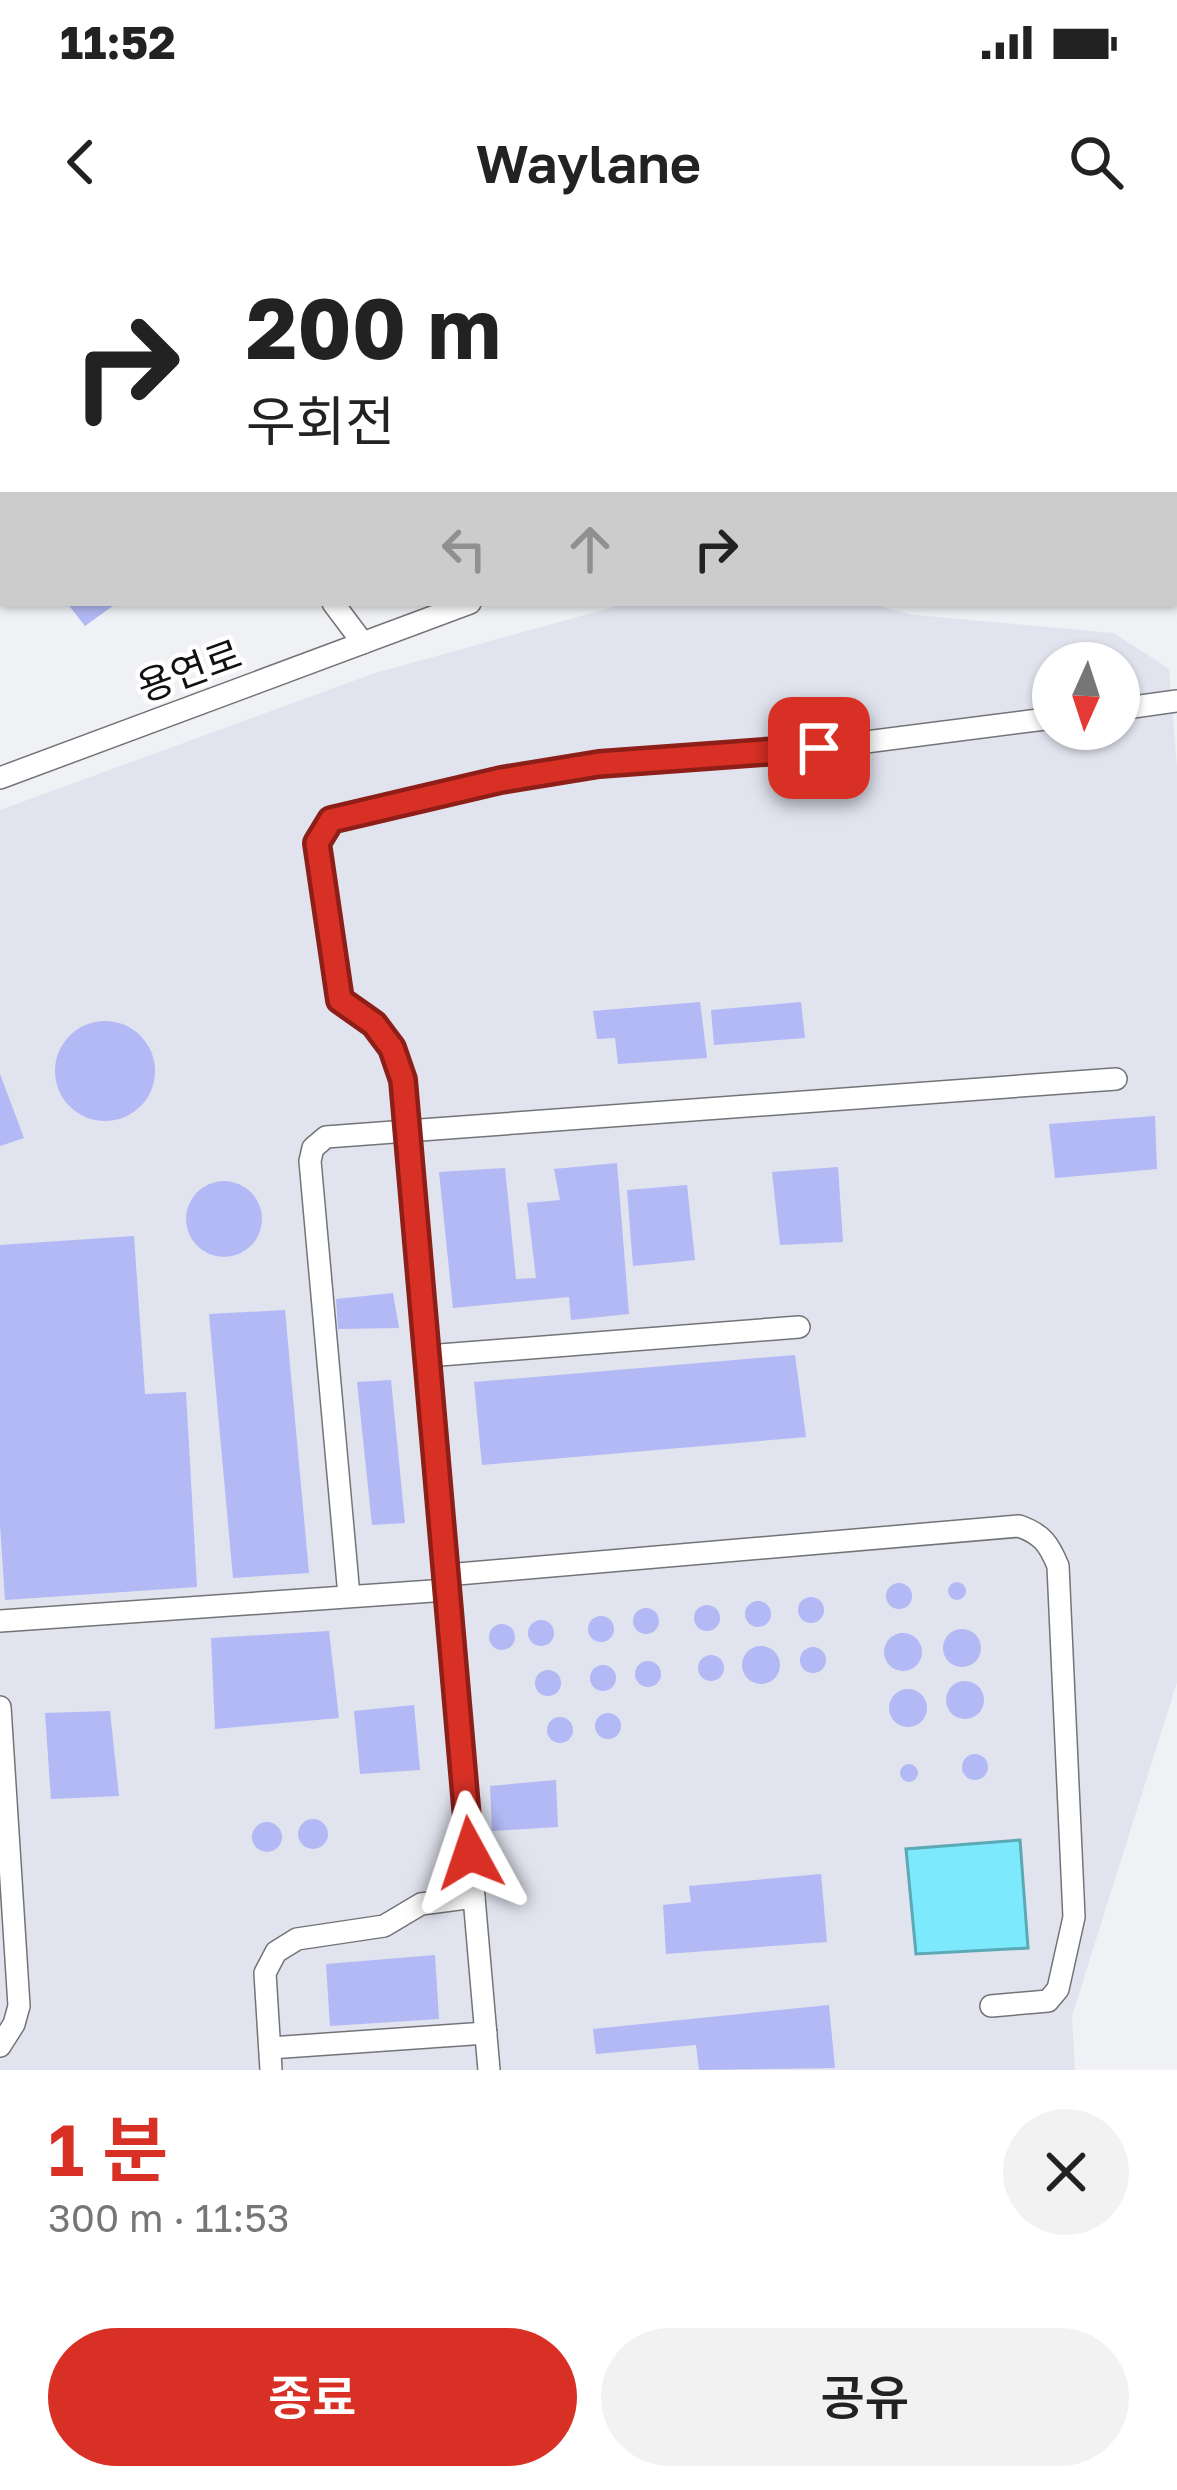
<!DOCTYPE html>
<html lang="ko">
<meta charset="utf-8">
<style>
:root{--surface:#fff;--page:#f2f2f2;--text:#222;--muted:#767676;--accent:#d93025}
body{margin:0;font-family:"Golos Text","Noto Sans KR",sans-serif;background:var(--page);color:var(--text);height:100vh;display:flex;flex-direction:column;font-size:45px;white-space:nowrap}
*{box-sizing:border-box;margin:0}
p{font-size:39px;color:var(--muted)}
.icon{flex:none;width:66px;height:66px;fill:none;stroke:currentColor;stroke-width:2;stroke-linecap:round;stroke-linejoin:round}
.map{position:relative;height:1830px;overflow:hidden}
.side{display:flex;flex-direction:column;background:var(--surface);flex:1}
.side>*{flex:none}
.guide{position:absolute;left:0px;top:0px;width:1179px;height:366px;box-shadow:0 3px 9px #0004;background:#fff;color:var(--text);overflow:hidden}
.needle{width:78px;rotate:183deg}
.fabs{position:absolute;left:1032px;top:402px;display:grid;gap:24px}
.fabs a{display:grid;place-items:center;width:108px;height:108px;border-radius:50%;background:var(--surface);box-shadow:0 3px 9px #0004;font-size:60px}
.pin{position:absolute;display:grid;place-items:center;width:102px;height:102px;color:#fff;margin:-51px;border-radius:24px;box-shadow:0 6px 18px #0006}
.me{position:absolute;width:132px;margin:-66px;rotate:355deg;stroke-linejoin:round;filter:drop-shadow(0 0 9px #0008)}
.turn{display:flex;align-items:center;gap:42px;height:252px;padding:0 48px;font-size:54px}
.turn .icon{width:156px;height:156px;stroke-width:2.5}
.turn b{display:block;font-size:84px;line-height:102px}
.lanes{display:flex;align-items:center;height:114px;padding:0 48px;background:#0003;justify-content:center;gap:60px;direction:ltr}
.lanes .off{opacity:.35}
.round{display:grid;place-items:center;flex:none;width:126px;height:126px;border-radius:63px;background:var(--page)}
.head{display:flex;align-items:center;justify-content:space-between;height:204px;padding:0 48px}
h1{font-size:72px;font-weight:600;line-height:90px;color:var(--accent)}
.cta{display:flex;gap:24px;margin-top:auto;padding:24px 48px}
.cta a{flex:1;height:138px;border-radius:72px;background:var(--accent);color:#fff;font-size:48px;font-weight:600;line-height:138px;text-align:center}
.cta a+a{background:var(--page);color:var(--text)}
.status{display:flex;justify-content:space-between;align-items:center;height:84px;padding:0 60px;background:var(--surface);direction:ltr}
.status svg{height:33px;fill:currentColor}
header{display:flex;justify-content:space-between;align-items:center;height:156px;padding:0 48px;background:var(--surface);font-size:54px;font-weight:600}
.map>svg:first-child{display:block}
.built{fill:#e1e3ee;fill-rule:evenodd}
.water{fill:#7ceafc;stroke:#5ca9b6;stroke-width:3}
.building{fill:#b2b9f4}
.lines{fill:none;stroke-linecap:round;stroke-linejoin:round}
.service-casing{stroke:#747478;stroke-width:24}
.service{stroke:#fff;stroke-width:21}
.route-casing{stroke:#8d1f18;stroke-width:30}
.route{stroke:#d93025;stroke-width:21}
.labels{text-anchor:middle;dominant-baseline:central;stroke-width:9;stroke-linejoin:round;paint-order:stroke}
.street-label{font-size:39px;fill:#111112;stroke:#fff}
</style>
<div class="status"><b>11:52</b><svg viewBox="0 0 49 12"><path d="M0 12V9h3v3zM5 12V6h3v6zM10 12V3h3v9zM15 12V0h3v12zM26 1h20v11H26zM47 4h2v5h-2z"/></svg></div>
<header><svg class="icon" aria-label="back" viewBox="0 0 24 24"><path d="M15 5l-7 7 7 7"/></svg>Waylane<svg class="icon" aria-label="search" viewBox="0 0 24 24"><circle cx="10" cy="10" r="6"/><path d="M15 15l6 6"/></svg></header>
<div class="map">
<svg width="1177" height="1830" viewBox="0 0 1177 1830">
<rect width="100%" height="100%" fill="#f0f1f5"/>
<g class="built">
<path d="M 116,0 L 1171,0 L 1171,3 L 119,3 Z"/>
<path d="M 628,363 L 867,363 L 914,375 L 1114,393 L 1169,429 L 1177,528 L 1177,1442 L 1072,1776 L 1075,1830 L 0,1830 L 0,570 L 375,433 ZM 1053,423 L 1119,423 L 1119,489 L 1053,489 Z"/>
</g>
<path class="water" d="M 1020,1600 L 1028,1708 L 916,1714 L 906,1609 Z"/>
<g class="building">
<path d="M 67,363 L 117,363 L 85,386 Z"/>
<path d="M 700,762 L 707,818 L 618,824 L 615,798 L 597,799 L 593,771 Z"/>
<path d="M 801,762 L 805,798 L 714,805 L 711,770 Z"/>
<circle cx="105" cy="831" r="50"/>
<path d="M 0,834 L 24,898 L 0,906 Z"/>
<path d="M 1155,876 L 1157,929 L 1055,938 L 1049,884 Z"/>
<path d="M 617,923 L 629,1074 L 571,1080 L 569,1057 L 453,1068 L 439,932 L 505,928 L 516,1039 L 536,1038 L 527,963 L 560,960 L 554,929 Z"/>
<path d="M 838,927 L 843,1002 L 780,1005 L 772,932 Z"/>
<circle cx="224" cy="979" r="38"/>
<path d="M 687,945 L 695,1020 L 633,1026 L 627,950 Z"/>
<path d="M 134,996 L 145,1154 L 186,1152 L 197,1347 L 5,1360 L 0,1285 L 0,1005 Z"/>
<path d="M 393,1053 L 399,1088 L 338,1089 L 336,1059 Z"/>
<path d="M 285,1070 L 309,1333 L 233,1338 L 209,1074 Z"/>
<path d="M 795,1115 L 806,1197 L 482,1225 L 474,1142 Z"/>
<path d="M 391,1140 L 405,1283 L 372,1285 L 357,1142 Z"/>
<circle cx="957" cy="1351" r="9"/>
<circle cx="899" cy="1356" r="13"/>
<circle cx="811" cy="1370" r="13"/>
<circle cx="758" cy="1374" r="13"/>
<circle cx="707" cy="1378" r="13"/>
<circle cx="646" cy="1381" r="13"/>
<circle cx="601" cy="1389" r="13"/>
<circle cx="541" cy="1393" r="13"/>
<circle cx="502" cy="1397" r="13"/>
<circle cx="962" cy="1408" r="19"/>
<path d="M 329,1391 L 339,1478 L 215,1489 L 211,1398 Z"/>
<circle cx="903" cy="1412" r="19"/>
<circle cx="761" cy="1425" r="19"/>
<circle cx="813" cy="1420" r="13"/>
<circle cx="711" cy="1428" r="13"/>
<circle cx="648" cy="1434" r="13"/>
<circle cx="603" cy="1438" r="13"/>
<circle cx="548" cy="1443" r="13"/>
<circle cx="965" cy="1460" r="19"/>
<circle cx="908" cy="1468" r="19"/>
<path d="M 414,1465 L 420,1530 L 360,1534 L 354,1471 Z"/>
<path d="M 110,1471 L 119,1556 L 51,1559 L 45,1473 Z"/>
<circle cx="608" cy="1486" r="13"/>
<circle cx="560" cy="1490" r="13"/>
<circle cx="975" cy="1527" r="13"/>
<circle cx="909" cy="1533" r="9"/>
<path d="M 556,1540 L 558,1587 L 492,1591 L 490,1546 Z"/>
<circle cx="313" cy="1594" r="15"/>
<circle cx="267" cy="1597" r="15"/>
<path d="M 821,1634 L 827,1702 L 666,1714 L 663,1665 L 691,1662 L 689,1646 Z"/>
<path d="M 435,1715 L 439,1779 L 330,1786 L 326,1724 Z"/>
<path d="M 829,1765 L 835,1828 L 699,1830 L 696,1805 L 596,1814 L 593,1789 Z"/>
</g>
<g class="lines">
<defs>
<g id="service">
<path d="M 63,0 L 65,3"/>
<path d="M 1176,340 L 1177,340"/>
<path d="M 333,363 L 363,403"/>
<path d="M 1119,469 L 1177,461"/>
<path d="M 0,538 L 470,363"/>
<path d="M 427,1116 L 799,1087"/>
<path d="M 446,1335 L 1019,1286 C 1042,1294 1049,1304 1058,1326 L 1074,1677 L 1058,1749 L 1048,1761 L 991,1766"/>
<path d="M 349,1356 L 310,921 L 313,908 L 326,897 L 407,891 L 1116,839"/>
<path d="M 0,1381 L 447,1350"/>
<path d="M 0,1467 L 19,1766 L 14,1784 L 0,1806"/>
<path d="M 270,1808 L 486,1793"/>
<path d="M 271,1830 L 265,1733 L 276,1712 L 297,1699 L 384,1686 L 421,1664 L 474,1657"/>
<path d="M 489,1830 L 403,840 L 392,809 L 374,784 L 340,760 L 318,613 L 322,591 L 331,580 L 501,540 L 599,524 L 819,508 L 1053,478"/>
</g>
</defs>
<use href="#service" class="service-casing"/>
<use href="#service" class="service"/>
</g>
<g class="lines">
<defs>
<path id="route" d="M 470,1613 L 403,840 L 392,808 L 374,784 L 340,760 L 317,603 L 331,580 L 501,540 L 599,524 L 819,508"/>
</defs>
<use href="#route" class="route-casing"/>
<use href="#route" class="route"/>
</g>
<g class="labels">
<g class="street-label">
<text transform="translate(189 430) rotate(-20)">용연로</text>
</g>
</g>
</svg>
<div class="fabs">
<a><svg class="needle" viewBox="-14 -14 28 28"><path d="M0-13l5 13h-10z" fill="#e53935"/><path d="M0 13l5-13h-10z" fill="#767676"/></svg></a>
</div>
<div class="pin" style="left:819px;top:508px;background:#d93025"><svg class="icon" aria-label="arrive" viewBox="0 0 24 24"><path d="M6 21V4h12l-3 4 3 4H6"/></svg></div>
<svg class="me" style="left:470px;top:1613px" viewBox="-20 -20 40 40"><path d="M0-17L14 15 0 8-14 15z" fill="#d93025" stroke="#fff" stroke-width="4"/></svg>
<div class="guide">
<div class="turn"><svg class="icon" aria-label="right" viewBox="0 0 24 24"><path d="M7 20v-9h11M14 6l5 5-5 5"/></svg><div><b>200 m</b>우회전</div></div>
<div class="lanes"><svg class="icon off" aria-label="left" viewBox="0 0 24 24"><path d="M17 20v-9H6M10 6l-5 5 5 5"/></svg><svg class="icon off" aria-label="ahead" viewBox="0 0 24 24"><path d="M12 20V5M6 11l6-6 6 6"/></svg><svg class="icon" aria-label="right" viewBox="0 0 24 24"><path d="M7 20v-9h11M14 6l5 5-5 5"/></svg></div>
</div>
</div>
<section class="side">
<div class="head"><div><h1>1 분</h1><p>300 m · 11:53</p></div><a class="round"><svg class="icon" aria-label="close" viewBox="0 0 24 24"><path d="M6 6l12 12M18 6L6 18"/></svg></a></div>
<div class="cta"><a>종료</a><a>공유</a></div>
</section>
